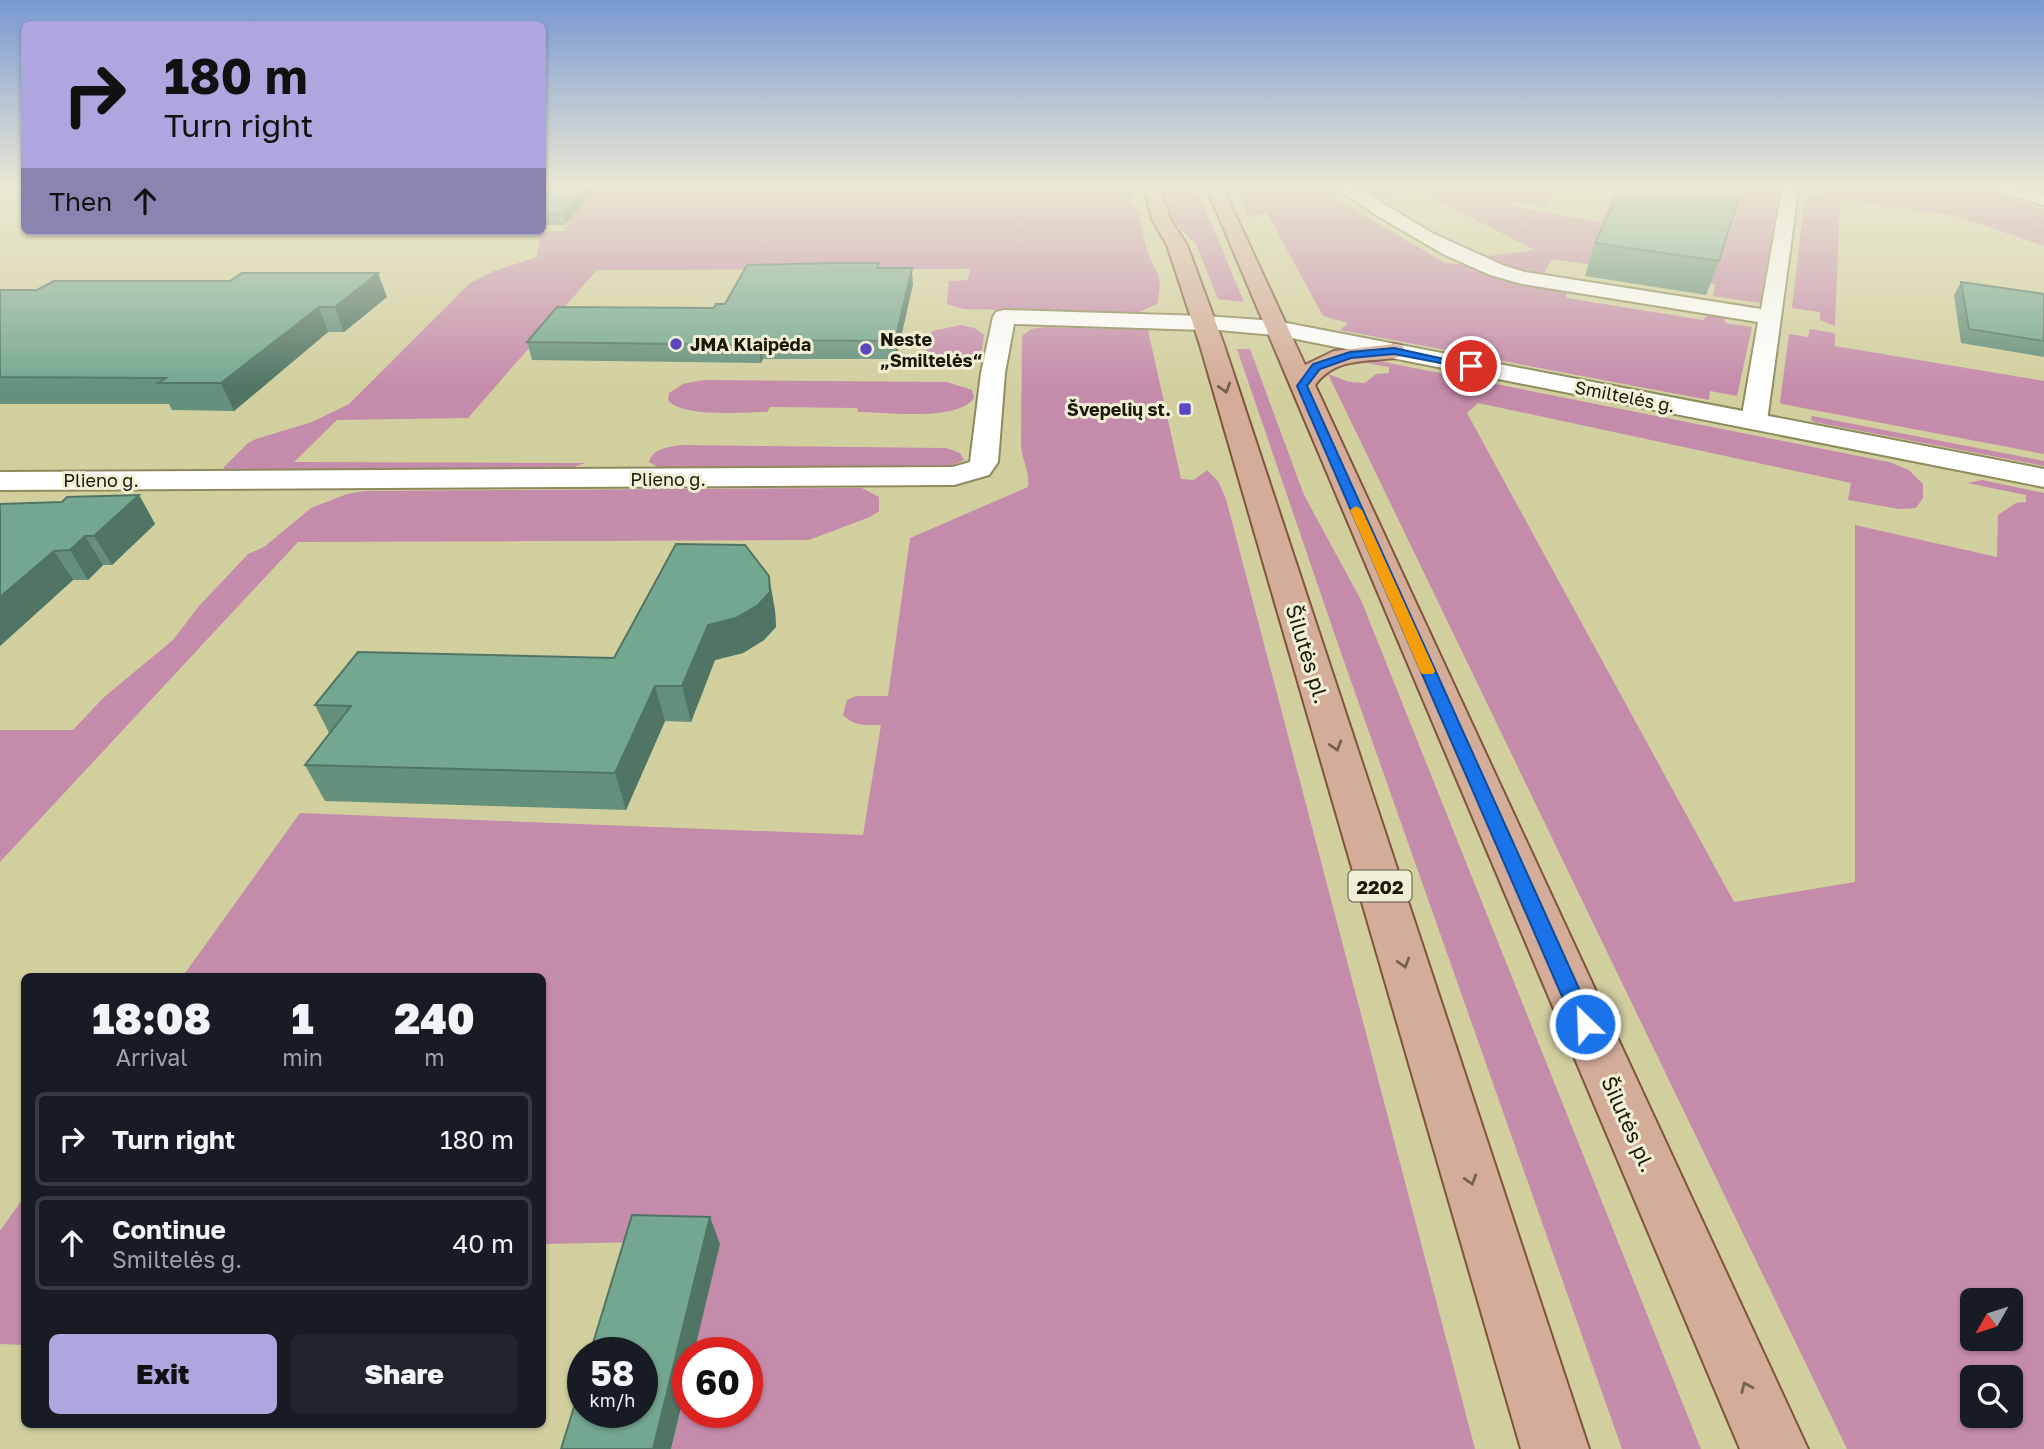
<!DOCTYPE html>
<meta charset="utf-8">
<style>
:root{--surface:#171b24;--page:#20242c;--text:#f1f3f6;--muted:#9ea1a6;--line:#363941;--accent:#aea6de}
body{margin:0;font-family:"Golos Text",sans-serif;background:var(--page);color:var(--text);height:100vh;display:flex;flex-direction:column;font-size:26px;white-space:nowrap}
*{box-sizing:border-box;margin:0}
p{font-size:23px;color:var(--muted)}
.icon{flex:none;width:38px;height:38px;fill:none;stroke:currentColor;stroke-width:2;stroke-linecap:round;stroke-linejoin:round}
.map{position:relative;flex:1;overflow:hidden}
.sheet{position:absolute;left:21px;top:973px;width:525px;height:455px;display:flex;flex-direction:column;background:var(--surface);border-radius:10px;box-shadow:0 2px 5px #0004}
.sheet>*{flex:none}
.hud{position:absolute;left:21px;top:21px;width:525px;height:214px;border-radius:10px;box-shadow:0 2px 5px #0004;background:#aea6de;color:#111;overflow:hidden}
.needle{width:46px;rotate:231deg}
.tools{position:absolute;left:1960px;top:1288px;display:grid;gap:14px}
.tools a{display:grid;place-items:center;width:63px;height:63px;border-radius:10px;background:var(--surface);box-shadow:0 2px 5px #0004;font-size:35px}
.speed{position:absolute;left:567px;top:1337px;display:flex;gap:14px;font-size:35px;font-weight:700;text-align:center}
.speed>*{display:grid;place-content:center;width:91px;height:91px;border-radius:50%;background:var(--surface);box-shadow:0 2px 5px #0004;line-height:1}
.speed small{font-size:18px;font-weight:400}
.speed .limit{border:10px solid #d22;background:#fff;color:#111}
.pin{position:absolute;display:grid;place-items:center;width:60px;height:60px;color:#fff;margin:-30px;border:4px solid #fff;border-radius:50%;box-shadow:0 2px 7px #0007}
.me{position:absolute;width:77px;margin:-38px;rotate:336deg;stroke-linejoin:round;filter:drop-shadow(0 0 5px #0008)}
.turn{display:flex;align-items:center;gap:24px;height:147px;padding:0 28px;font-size:32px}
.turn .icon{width:91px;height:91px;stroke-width:2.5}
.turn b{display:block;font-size:49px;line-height:60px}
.then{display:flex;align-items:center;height:66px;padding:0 28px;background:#0003;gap:14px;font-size:26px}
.eta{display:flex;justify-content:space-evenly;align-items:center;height:119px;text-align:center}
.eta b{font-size:42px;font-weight:800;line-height:49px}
.cta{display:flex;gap:14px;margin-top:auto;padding:14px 28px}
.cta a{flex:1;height:80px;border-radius:10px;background:var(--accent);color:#111;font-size:28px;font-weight:800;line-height:80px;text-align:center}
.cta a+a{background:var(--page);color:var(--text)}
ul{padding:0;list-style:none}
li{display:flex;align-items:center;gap:21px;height:94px;margin:0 14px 10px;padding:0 14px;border:4px solid var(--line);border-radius:10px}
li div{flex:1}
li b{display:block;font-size:26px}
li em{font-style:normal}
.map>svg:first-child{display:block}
.green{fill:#c58bab;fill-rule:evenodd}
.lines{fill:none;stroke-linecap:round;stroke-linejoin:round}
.minor-casing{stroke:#8d8a5c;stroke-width:4}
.tertiary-casing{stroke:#8d8a5c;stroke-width:4}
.primary-casing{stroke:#7f543a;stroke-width:4}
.minor{fill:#fff;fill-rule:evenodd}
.tertiary{fill:#fff;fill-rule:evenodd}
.primary{fill:#d3ac9a;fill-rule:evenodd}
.wall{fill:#64907c}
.shaded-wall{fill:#517565}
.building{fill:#74a790;stroke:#517565;stroke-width:2}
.oneway{stroke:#766250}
.route{fill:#1a73e8;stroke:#114b97;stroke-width:2}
.slow{fill:#f59e0b}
.poi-dot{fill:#5c49c1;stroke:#f0efd6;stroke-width:2.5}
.labels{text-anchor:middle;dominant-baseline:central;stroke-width:6;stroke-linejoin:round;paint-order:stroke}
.far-poi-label{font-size:18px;font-weight:bold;fill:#1a1806;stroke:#f0efd6;text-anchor:start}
.far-street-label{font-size:18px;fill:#1a1806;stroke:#f0efd6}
.shield{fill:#f0efd6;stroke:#5a5844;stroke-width:2}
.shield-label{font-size:19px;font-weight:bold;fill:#1a1806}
.street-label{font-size:21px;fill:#1a1806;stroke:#f0efd6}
</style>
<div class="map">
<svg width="2044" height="1449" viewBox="0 0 2044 1449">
<rect width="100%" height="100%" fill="#d2cf9f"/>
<g class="green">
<path d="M 563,184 L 1134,184 L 1131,204 L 1139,210 C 1141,223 1143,238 1147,250 C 1156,278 1164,271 1157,304 L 1137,313 L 963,309 L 947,304 L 949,281 L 968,280 L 970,269 L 597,270 L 468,418 L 337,420 L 294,462 L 585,463 L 566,470 L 224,471 L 224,467 L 248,443 L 256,439 L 312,422 L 349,404 L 470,283 L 494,271 L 537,257 L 540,240 L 536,232 L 564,231 L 573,215 Z"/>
<path d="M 1161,184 L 1195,184 L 1244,302 L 1218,299 L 1196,244 L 1172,221 Z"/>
<path d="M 1233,184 L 1331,184 L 1344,193 L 1332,196 L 1445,263 L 1461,264 L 1519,283 L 1566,291 L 1567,298 L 1703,320 L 1709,314 L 1725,316 L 1725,323 L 1752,327 L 1737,396 L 1710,391 L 1709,400 L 1340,330 L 1348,323 L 1323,316 L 1267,213 L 1248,217 Z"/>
<path d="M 1356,184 L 1537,184 L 1556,190 L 1545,206 L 1515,202 L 1510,206 L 1600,222 L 1620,184 L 1781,184 L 1760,303 L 1713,296 L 1715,284 L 1552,259 L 1543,275 L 1516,269 L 1488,256 L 1535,250 L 1422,193 L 1377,198 Z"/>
<path d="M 1821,184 L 1964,184 L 2044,209 L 2044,246 L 1953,215 L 1840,200 L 1835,326 L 1820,320 L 1820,312 L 1792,308 L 1805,196 L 1820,197 Z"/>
<path d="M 961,325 L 975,328 L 984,335 L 981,358 C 966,370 937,373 925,355 L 932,331 Z"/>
<path d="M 1045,327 L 1148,330 L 1181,479 L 1194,480 L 1207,470 L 1218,481 L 1226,499 L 1475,1449 L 671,1449 L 688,1379 L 688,1412 L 747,1412 L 747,1353 L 694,1353 L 644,1242 L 543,1244 L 542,976 L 183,976 L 300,813 L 863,835 L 881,725 C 865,725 856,727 843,715 L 847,700 L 856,696 L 888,696 L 910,538 L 1028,487 C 1030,471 1022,461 1021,445 L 1022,336 L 1031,329 Z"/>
<path d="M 1810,329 L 1835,333 L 1835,346 L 2044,381 L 2044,454 L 1782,404 L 1780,402 L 1789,334 L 1808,337 Z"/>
<path d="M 1237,349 L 1250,349 L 1304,495 L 1361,600 L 1701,1449 L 1622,1449 L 1340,650 Z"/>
<path d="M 1364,358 L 1889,462 L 1909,470 L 1923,484 L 1923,498 L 1916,508 L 1899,509 L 1848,500 L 1851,483 L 1478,403 L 1467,413 L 1734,902 L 1855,882 L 1855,525 L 1997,557 L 1998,515 L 2016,503 L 2026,502 L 2026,495 L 1967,483 L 1982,480 L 2044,493 L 2044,1449 L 1847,1449 L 1328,374 L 1349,382 L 1365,383 L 1376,374 L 1389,373 L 1389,367 L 1350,360 ZM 1972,1300 L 2011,1300 L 2011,1339 L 1972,1339 ZM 1972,1377 L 2011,1377 L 2011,1416 L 1972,1416 Z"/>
<path d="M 703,380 L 947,382 L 972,390 L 974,398 C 958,422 885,412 858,412 L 857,408 L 770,407 L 767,412 C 745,412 682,418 668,400 L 669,393 L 683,384 Z"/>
<path d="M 1812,416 L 2044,461 L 2044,466 L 1814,422 L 1811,420 Z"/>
<path d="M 682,445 L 946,448 L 960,453 L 964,460 L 944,469 L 661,469 L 649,462 C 653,448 669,447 682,445 Z"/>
<path d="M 850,488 L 862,488 L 879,497 L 879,511 L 870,517 L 809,540 L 298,542 L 0,862 L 0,730 L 73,730 L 103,698 L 173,640 L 199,606 L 248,554 L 264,547 L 311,508 L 347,494 L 364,491 Z"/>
<path d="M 24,1197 L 24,1345 L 0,1344 L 0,1231 Z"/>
</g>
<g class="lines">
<defs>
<g id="minor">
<path d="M 1331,184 L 1351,184 L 1434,234 L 1505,266 L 1525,272 L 1761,309 L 1783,184 L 1799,184 L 1767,421 L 1763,427 L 1754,429 L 1745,427 L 1741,421 L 1758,322 L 1522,284 L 1490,275 L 1443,254 L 1376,215 Z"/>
<path d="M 1983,184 L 2009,184 L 2044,194 L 2044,205 L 1985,188 Z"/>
<path d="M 1004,310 L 1204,316 L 1212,318 L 1215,323 L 1212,328 L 1204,330 L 1014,324 L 1005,373 L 998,462 L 989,475 L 954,485 L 0,490 L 0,472 L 953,467 L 970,462 L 981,373 L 993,317 L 996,312 Z"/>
</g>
<path id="tertiary" d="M 1204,316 L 1276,321 L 2044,469 L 2044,487 L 1276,335 L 1196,328 L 1193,323 L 1196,318 Z"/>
<g id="primary">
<path d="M 1143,184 L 1159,184 L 1170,219 L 1187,245 L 1224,345 L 1589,1449 L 1521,1449 L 1200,345 L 1167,245 L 1152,219 Z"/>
<path d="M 1205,184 L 1221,184 L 1305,365 L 1334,351 L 1394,344 L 1402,346 L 1406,351 L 1402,356 L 1394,358 C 1363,362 1335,358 1315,385 L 1808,1449 L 1740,1449 Z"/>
</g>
</defs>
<use href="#minor" class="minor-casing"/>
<use href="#tertiary" class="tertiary-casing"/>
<use href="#primary" class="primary-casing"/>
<use href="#minor" class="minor"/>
<use href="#tertiary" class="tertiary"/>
<use href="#primary" class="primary"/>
</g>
<g class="wall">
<path d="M 542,184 L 600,184 L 565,225 L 542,225 Z"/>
<path d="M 1595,243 L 1719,261 L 1706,295 L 1585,276 Z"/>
<path d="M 879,263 L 879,268 L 913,284 L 896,359 L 763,359 L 761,363 L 532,360 L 527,342 L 714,308 L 725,304 Z"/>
<path d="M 1961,282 L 2044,294 L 2044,357 L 1961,343 L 1954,295 Z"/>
<path d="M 0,290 L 387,297 L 344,332 L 328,332 L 234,411 L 172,410 L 169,404 L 0,404 Z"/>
<path d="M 139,495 L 155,524 L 112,565 L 103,565 L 88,580 L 73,580 L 0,646 L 62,502 Z"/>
<path d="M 775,610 L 776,627 L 764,640 L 743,653 L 715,660 L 691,722 L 665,721 L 626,810 L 325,801 L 305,765 L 329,733 L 315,705 L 614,658 Z"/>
</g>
<g class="shaded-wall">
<path d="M 589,184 L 600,184 L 565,225 L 563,214 Z"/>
<path d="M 912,268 L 913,284 L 896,359 L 895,341 Z"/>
<path d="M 378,273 L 387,297 L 344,332 L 335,307 Z"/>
<path d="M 319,307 L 328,332 L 234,411 L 221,383 Z"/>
<path d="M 760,340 L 763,359 L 761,363 L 758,345 Z"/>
<path d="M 139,495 L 155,524 L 112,565 L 94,536 Z"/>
<path d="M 85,536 L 103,565 L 88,580 L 70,550 Z"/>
<path d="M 54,551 L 73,580 L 0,646 L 0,597 Z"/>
<path d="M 769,576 L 775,610 L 776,627 L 764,640 L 743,653 L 715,660 L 691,722 L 682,686 L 708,625 Z"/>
<path d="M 655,686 L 665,721 L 626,810 L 615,773 Z"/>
<path d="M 710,1217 L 720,1244 L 694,1353 L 688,1353 L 688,1379 L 671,1449 L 653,1449 Z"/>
</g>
<g class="building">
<path d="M 542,184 L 589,184 L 563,214 L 542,215 Z"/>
<path d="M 1623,184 L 1743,184 L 1719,261 L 1595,243 Z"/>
<path d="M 835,263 L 879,263 L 877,268 L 912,268 L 895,341 L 760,340 L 758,345 L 527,342 L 557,307 L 714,308 L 716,304 L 725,304 L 747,265 Z"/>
<path d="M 242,273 L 378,273 L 335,307 L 319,307 L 221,383 L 158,383 L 166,378 L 0,377 L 0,290 L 37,290 L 54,281 L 230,281 Z"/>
<path d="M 1961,282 L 2044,294 L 2044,341 L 1969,329 Z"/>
<path d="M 139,495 L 94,536 L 85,536 L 70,550 L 54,551 L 0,597 L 0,504 L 62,502 L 67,497 Z"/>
<path d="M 676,544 L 745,545 L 769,576 L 770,592 L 758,605 L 736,618 L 708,625 L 682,686 L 655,686 L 615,773 L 305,765 L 351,706 L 315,705 L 358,652 L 614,658 Z"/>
<path d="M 632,1215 L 710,1217 L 653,1449 L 561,1449 L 583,1378 L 583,1412 L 642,1412 L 642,1353 L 590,1353 Z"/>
</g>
<defs><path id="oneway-chevron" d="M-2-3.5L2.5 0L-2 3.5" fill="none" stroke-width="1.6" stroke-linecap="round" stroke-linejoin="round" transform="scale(1.75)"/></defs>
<g class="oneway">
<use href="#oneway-chevron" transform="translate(1225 388) rotate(73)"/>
<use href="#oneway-chevron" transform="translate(1336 746) rotate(73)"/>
<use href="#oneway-chevron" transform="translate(1404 963) rotate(73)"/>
<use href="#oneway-chevron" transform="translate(1471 1180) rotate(73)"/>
<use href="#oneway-chevron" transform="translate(1746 1387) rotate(-114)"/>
</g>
<linearGradient id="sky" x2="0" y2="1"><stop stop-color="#7998d2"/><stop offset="0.48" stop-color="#ebe9d4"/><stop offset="1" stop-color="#ebe9d4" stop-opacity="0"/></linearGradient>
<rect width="2044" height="387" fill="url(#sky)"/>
<path class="route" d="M 1394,348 L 1476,366 L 1471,369 L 1394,354 L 1351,358 L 1320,369 L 1307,386 L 1595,1024 L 1592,1030 L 1585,1033 L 1577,1030 L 1574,1024 L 1297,386 L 1313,364 L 1350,352 Z"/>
<path class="slow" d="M 1356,506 L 1362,510 L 1435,671 L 1433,674 L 1422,674 L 1420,671 L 1350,510 Z"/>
<g class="poi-dot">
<circle cx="676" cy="344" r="7"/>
<circle cx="866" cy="349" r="7"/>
<rect x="1178" y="402" width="14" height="14" rx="3.5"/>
</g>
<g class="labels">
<g class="far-poi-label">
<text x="880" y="339">Neste<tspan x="880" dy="21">„Smiltelės“</tspan></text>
<text x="690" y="344">JMA Klaipėda</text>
<text x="1171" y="409" text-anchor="end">Švepelių st.</text>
</g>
<g class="far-street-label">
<text transform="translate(1625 396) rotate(11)">Smiltelės g.</text>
<text x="668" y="479">Plieno g.</text>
<text x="101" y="480">Plieno g.</text>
</g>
<rect class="shield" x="1348.5" y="870.5" width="63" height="31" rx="5"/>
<g class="shield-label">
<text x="1380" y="886">2202</text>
</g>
<g class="street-label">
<text transform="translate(1308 654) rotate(73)">Šilutės pl.</text>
<text transform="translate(1629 1124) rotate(66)">Šilutės pl.</text>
</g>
</g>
</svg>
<div class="tools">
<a><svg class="needle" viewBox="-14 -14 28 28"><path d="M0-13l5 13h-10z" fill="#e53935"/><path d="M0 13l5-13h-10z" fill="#9ea1a6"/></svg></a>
<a><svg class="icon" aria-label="search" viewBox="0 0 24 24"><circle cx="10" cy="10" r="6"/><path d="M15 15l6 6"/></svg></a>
</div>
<div class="speed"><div>58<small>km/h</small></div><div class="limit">60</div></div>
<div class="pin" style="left:1471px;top:366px;background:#d93025"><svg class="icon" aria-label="arrive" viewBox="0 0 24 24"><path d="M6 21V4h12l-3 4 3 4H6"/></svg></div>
<svg class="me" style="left:1585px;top:1024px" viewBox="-20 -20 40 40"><circle r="17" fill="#1a73e8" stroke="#fff" stroke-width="3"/><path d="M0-11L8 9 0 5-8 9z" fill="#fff"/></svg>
<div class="hud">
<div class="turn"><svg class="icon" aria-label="right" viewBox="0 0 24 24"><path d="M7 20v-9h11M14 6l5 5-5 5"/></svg><div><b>180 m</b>Turn right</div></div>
<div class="then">Then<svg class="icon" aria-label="ahead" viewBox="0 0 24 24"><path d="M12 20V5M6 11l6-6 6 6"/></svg></div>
</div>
<section class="sheet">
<div class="eta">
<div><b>18:08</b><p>Arrival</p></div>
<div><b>1</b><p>min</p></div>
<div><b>240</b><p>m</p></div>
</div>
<ul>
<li><svg class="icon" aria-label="right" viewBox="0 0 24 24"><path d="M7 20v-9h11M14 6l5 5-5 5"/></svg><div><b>Turn right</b></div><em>180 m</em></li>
<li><svg class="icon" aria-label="ahead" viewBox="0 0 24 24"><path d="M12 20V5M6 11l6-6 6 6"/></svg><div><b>Continue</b><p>Smiltelės g.</p></div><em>40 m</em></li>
</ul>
<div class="cta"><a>Exit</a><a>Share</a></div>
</section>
</div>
